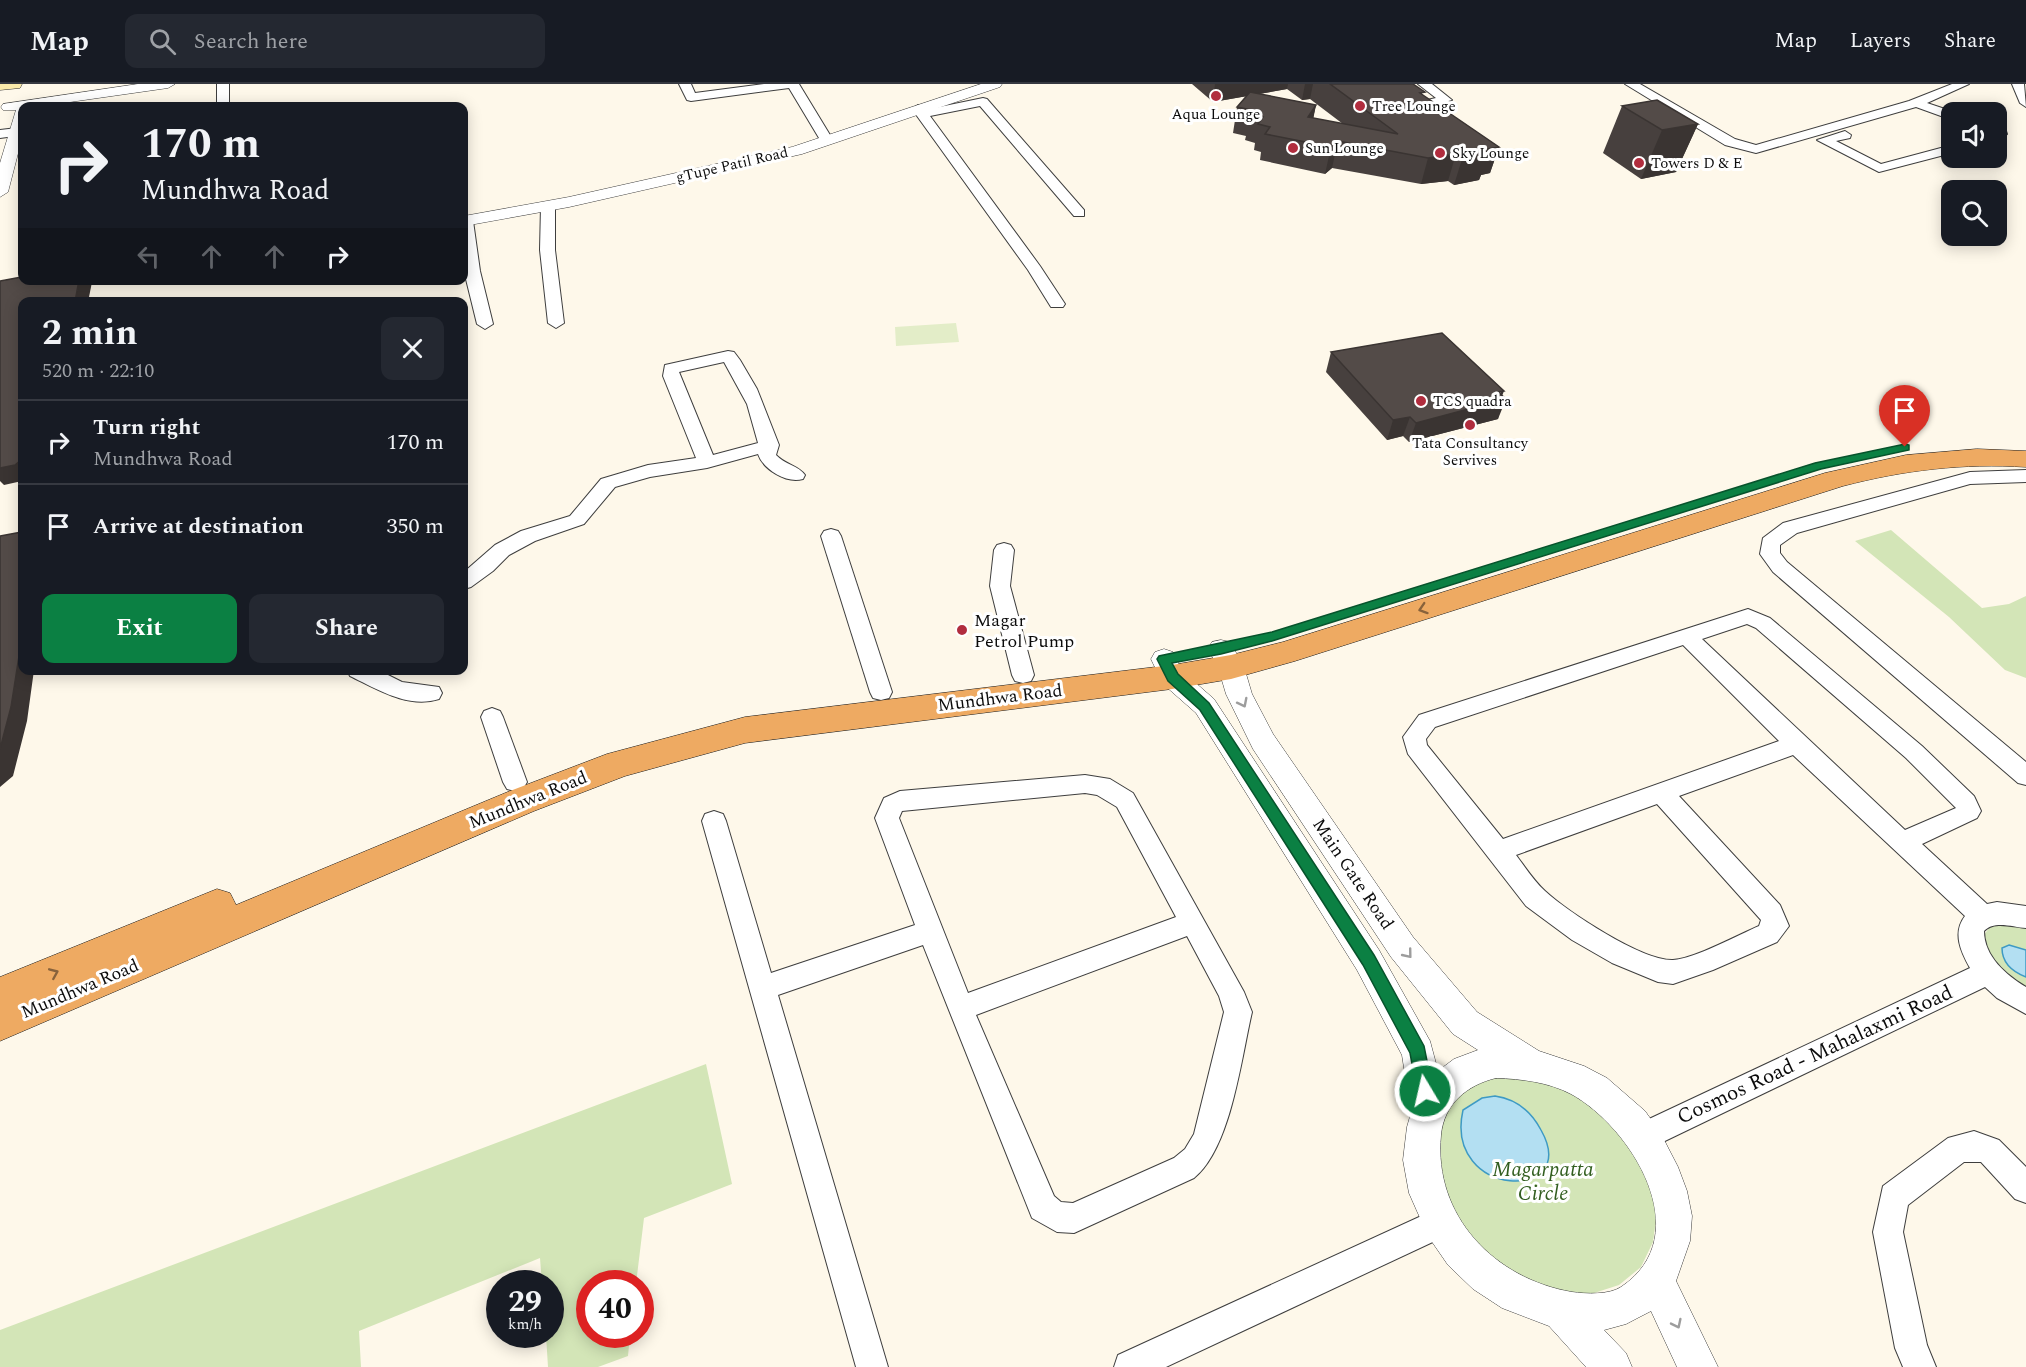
<!DOCTYPE html>
<meta charset="utf-8">
<style>
:root{--surface:#171b24;--page:#242831;--text:#f1f3f6;--muted:#9ea1a6;--line:#363941;--accent:#0b8043}
body{margin:0;font-family:Spectral,serif;background:var(--page);color:var(--text);height:100vh;display:flex;flex-direction:column;font-size:22px;white-space:nowrap}
*{box-sizing:border-box;margin:0}
p{font-size:20px;color:var(--muted)}
.icon{flex:none;width:33px;height:33px;fill:none;stroke:currentColor;stroke-width:2;stroke-linecap:round;stroke-linejoin:round}
.map{position:relative;flex:1;overflow:hidden}
.details{position:absolute;left:18px;top:213px;width:450px;height:378px;display:flex;flex-direction:column;background:var(--surface);border-radius:12px;box-shadow:0 3px 15px #0003}
.details>*{flex:none}
.top-card{position:absolute;left:18px;top:18px;width:450px;height:183px;border-radius:12px;box-shadow:0 3px 15px #0003;background:#171b24;color:var(--text);overflow:hidden}
.fabs{position:absolute;left:1941px;top:18px;display:grid;gap:12px}
.fabs a{display:grid;place-items:center;width:66px;height:66px;border-radius:12px;background:var(--surface);box-shadow:0 3px 15px #0003;font-size:30px}
.speed{position:absolute;left:486px;top:1186px;display:flex;gap:12px;font-size:30px;font-weight:700;text-align:center}
.speed>*{display:grid;place-content:center;width:78px;height:78px;border-radius:50%;background:var(--surface);box-shadow:0 3px 15px #0003;line-height:1}
.speed small{font-size:15px;font-weight:400}
.speed .limit{border:9px solid #d22;background:#fff;color:#111}
.pin{position:absolute;display:grid;place-items:center;width:51px;height:51px;color:#fff;margin:-62px -26px;border-radius:50% 50% 50% 0;rotate:-45deg;box-shadow:0 0 6px #0007}
.pin .icon{rotate:45deg}
.me{position:absolute;width:66px;margin:-33px;rotate:351deg;stroke-linejoin:round;filter:drop-shadow(0 0 4px #0008)}
.turn{display:flex;align-items:center;gap:21px;height:126px;padding:0 24px;font-size:27px}
.turn .icon{width:78px;height:78px;stroke-width:2.5}
.turn b{display:block;font-size:42px;line-height:51px}
.lanes{display:flex;align-items:center;height:57px;padding:0 24px;background:#0003;justify-content:center;gap:30px;direction:ltr}
.lanes .off{opacity:.35}
.round{display:grid;place-items:center;flex:none;width:63px;height:63px;border-radius:12px;background:var(--page)}
.head{display:flex;align-items:center;justify-content:space-between;height:102px;padding:0 24px}
h1{font-size:36px;font-weight:700;line-height:45px}
.button{display:flex;gap:12px;margin-top:auto;padding:12px 24px}
.button a{flex:1;height:69px;border-radius:12px;background:var(--accent);color:#fff;font-size:24px;font-weight:700;line-height:69px;text-align:center}
.button a+a{background:var(--page);color:var(--text)}
ul{padding:0;list-style:none}
li{display:flex;align-items:center;gap:18px;height:84px;padding:0 24px;border-top:2px solid var(--line)}
li div{flex:1}
li b{display:block;font-size:22px}
li em{font-style:normal}
header{display:flex;align-items:center;gap:36px;box-sizing:border-box;height:84px;padding:0 30px;background:var(--surface);border-bottom:2px solid var(--line)}
header strong{font-size:28px}
nav{display:flex;gap:33px;margin-inline-start:auto;font-size:21px}
.search{width:420px;height:54px;background:var(--page);display:flex;align-items:center;gap:15px;box-sizing:border-box;padding:0 21px;border-radius:12px;color:var(--muted);font-size:22px}
.map>svg:first-child{display:block}
.green{fill:#d3e5b7}
.pitch{fill:#e3edc8}
.water{fill:#b3dff2;stroke:#3e9ac4;stroke-width:1.5}
.lines{fill:none;stroke-linecap:round;stroke-linejoin:round}
.minor-casing{stroke:#3e3e3e;stroke-width:2}
.tertiary-casing{stroke:#3e3e3e;stroke-width:1}
.secondary-casing{stroke:#2d2d2d;stroke-width:1}
.trunk-casing{stroke:#1c1c1c;stroke-width:1}
.minor{fill:#fff;fill-rule:evenodd}
.tertiary{fill:#fff;fill-rule:evenodd}
.secondary{fill:#faeaaa;fill-rule:evenodd}
.trunk{fill:#eeaa62;fill-rule:evenodd}
.wall{fill:#47403e;fill-rule:evenodd}
.shaded-wall{fill:#3a3432}
.building{fill:#534b48;stroke:#3a3432;stroke-width:1.5}
.oneway{stroke:#88623b}
.oneway2{stroke:#9d9d9d}
.route{fill:#0b8043;stroke:#07532c;stroke-width:1.5}
.poi-dot{fill:#b12d3e;stroke:#fff;stroke-width:2}
.labels{text-anchor:middle;dominant-baseline:central;stroke-width:6;stroke-linejoin:round;paint-order:stroke}
.far-poi-label{font-size:15px;fill:#0b0b0b;stroke:#fff;text-anchor:start}
.far-street-label{font-size:15px;fill:#0b0b0b;stroke:#fff}
.poi-label{font-size:18px;fill:#0b0b0b;stroke:#fff;text-anchor:start}
.street-label{font-size:18px;fill:#0b0b0b;stroke:#fff}
.near-street-label{font-size:21px;fill:#0b0b0b;stroke:#fff}
.near-park-label{font-size:21px;font-style:italic;fill:#325e20;stroke:#fff}
</style>
<header>
<strong>Map</strong>
<div class="search"><svg class="icon" aria-label="search" viewBox="0 0 24 24"><circle cx="10" cy="10" r="6"/><path d="M15 15l6 6"/></svg>Search here</div>
<nav><a>Map</a><a>Layers</a><a>Share</a></nav>
</header>
<div class="map">
<svg width="2026" height="1283" viewBox="0 0 2026 1283">
<rect width="100%" height="100%" fill="#fef8ea"/>
<g class="green">
<path d="M 1891,446 L 1982,524 L 2009,520 L 2026,512 L 2026,594 L 2005,586 L 1949,533 L 1855,457 Z"/>
<path d="M 1991,841 L 2026,841 L 2026,909 L 1995,887 L 1982,854 Z"/>
<path d="M 706,980 L 732,1100 L 644,1134 L 636,1200 L 590,1200 L 590,1251 L 630,1251 L 628,1272 L 598,1283 L 548,1283 L 546,1251 L 550,1251 L 550,1200 L 542,1200 L 540,1174 L 359,1247 L 361,1283 L 0,1283 L 0,1246 Z"/>
<path d="M 1502,992 L 1561,1001 L 1616,1039 L 1651,1097 L 1657,1128 L 1653,1158 L 1641,1183 L 1619,1201 L 1591,1210 L 1559,1209 L 1526,1199 L 1468,1153 L 1438,1092 L 1442,1036 L 1456,1014 L 1477,999 Z"/>
</g>
<path class="pitch" d="M 956,239 L 959,258 L 896,262 L 895,243 Z"/>
<g class="water">
<path d="M 2009,861 L 2026,866 L 2026,893 C 2013,888 2002,879 2002,864 Z"/>
<path d="M 1495,1012 C 1516,1015 1531,1027 1541,1046 C 1582,1119 1443,1115 1463,1026 L 1482,1014 Z"/>
</g>
<g class="lines">
<defs>
<g id="minor">
<rect x="217" y="0" width="12" height="22"/>
<path d="M 679,0 L 691,0 L 695,9 L 764,0 L 799,0 L 830,51 L 824,55 L 819,54 L 789,4 L 691,17 L 687,16 Z"/>
<path d="M 1381,0 L 1395,0 L 1418,18 L 1436,14 L 1418,0 L 1432,0 L 1452,16 L 1416,26 Z"/>
<path d="M 1625,0 L 1640,0 L 1735,55 L 1756,61 L 1909,17 L 1952,0 L 1969,0 L 1927,19 L 1954,28 L 1952,28 L 1952,36 L 1916,23 L 1756,69 L 1725,61 Z"/>
<path d="M 2012,0 L 2024,0 L 2026,23 L 2020,19 Z"/>
<path d="M 983,14 L 987,15 L 1084,126 L 1084,132 L 1074,132 L 980,22 L 930,32 L 1040,182 L 1065,220 L 1063,223 L 1051,223 L 1028,186 L 912,25 L 918,21 L 925,26 Z"/>
<path d="M 17,44 L 22,47 L 22,51 L 0,54 L 0,46 Z"/>
<path d="M 1996,45 L 2006,47 L 2007,50 L 1996,56 Z"/>
<path d="M 1845,47 L 1851,51 L 1850,54 L 1836,57 L 1881,80 L 1952,61 L 1952,69 L 1879,88 L 1817,56 Z"/>
<path d="M 548,118 L 555,122 L 555,166 L 564,239 L 556,244 L 548,239 L 540,166 L 541,122 Z"/>
<path d="M 464,133 L 473,137 L 480,187 L 493,240 L 485,245 L 477,240 L 464,187 Z"/>
<path d="M 728,267 L 734,268 L 740,276 L 757,305 L 779,361 L 776,371 C 784,380 799,382 805,391 L 803,395 C 786,400 763,385 758,370 L 707,384 L 650,393 L 615,403 L 584,440 L 535,457 L 509,471 L 493,487 L 471,503 L 464,505 L 464,488 L 495,461 L 521,447 L 570,432 L 601,395 L 648,381 L 696,374 L 663,292 L 665,281 ZM 724,278 L 747,320 L 758,359 L 713,371 L 679,288 Z"/>
<path d="M 2026,386 L 2026,398 L 1970,400 L 1797,449 L 1780,461 L 1780,469 L 1787,478 L 2026,678 L 2026,701 L 2018,699 L 1773,488 L 1760,470 L 1763,454 L 1783,439 L 1970,388 Z"/>
<path d="M 831,445 L 838,447 L 841,452 L 892,608 L 889,614 L 881,616 L 873,614 L 870,608 L 821,452 L 824,447 Z"/>
<path d="M 1004,459 L 1011,461 L 1014,466 L 1010,502 L 1034,591 L 1031,597 L 1023,599 L 1015,597 L 1012,591 L 990,502 L 994,466 L 997,461 Z"/>
<path d="M 1748,525 L 1770,534 L 1922,662 L 1974,712 L 1981,727 L 1977,734 L 1922,760 L 1987,820 L 1997,818 L 2026,822 L 2026,844 C 2013,843 1994,836 1984,847 C 1984,872 2006,891 2026,903 L 2026,930 L 1997,914 L 1985,903 L 1642,1068 L 1632,1063 L 1627,1053 L 1632,1043 L 1970,884 C 1961,868 1952,849 1965,832 L 1793,671 L 1679,712 L 1780,821 L 1789,842 L 1777,858 L 1713,886 L 1673,900 L 1658,898 L 1612,879 L 1572,856 L 1526,822 L 1408,670 L 1403,653 L 1419,631 ZM 1747,540 L 1756,544 L 1906,674 L 1956,724 L 1905,746 L 1702,555 ZM 1683,561 L 1779,657 L 1503,755 L 1427,661 L 1426,655 L 1435,643 ZM 1657,720 L 1761,836 L 1759,842 C 1738,851 1694,875 1673,876 C 1642,877 1568,828 1545,807 C 1534,797 1525,783 1516,771 Z"/>
<path d="M 347,586 L 378,586 L 402,598 L 439,603 L 442,609 L 439,615 C 408,625 377,605 350,592 Z"/>
<path d="M 492,624 L 500,627 L 503,633 L 527,698 L 523,705 L 515,707 L 507,705 L 503,698 L 481,633 L 484,627 Z"/>
<path d="M 1085,691 L 1110,695 L 1133,709 L 1244,908 L 1252,928 C 1241,975 1231,1064 1194,1094 L 1074,1149 L 1057,1148 L 1032,1134 L 923,861 L 778,911 L 888,1283 L 856,1283 L 702,737 L 705,730 L 714,727 L 723,730 L 726,737 L 771,889 L 915,841 L 875,734 L 884,714 L 900,707 ZM 1085,709 L 1097,711 L 1117,723 L 1176,833 L 968,909 L 899,734 L 902,727 ZM 1187,852 L 1219,912 L 1224,928 L 1194,1050 L 1185,1065 L 1174,1074 L 1073,1119 L 1061,1118 L 1054,1112 L 976,931 Z"/>
<path d="M 1974,1047 L 1999,1056 L 2026,1083 L 2026,1119 L 2015,1115 L 1981,1078 L 1964,1078 L 1908,1121 L 1903,1148 L 1927,1261 L 1936,1283 L 1903,1283 L 1895,1264 L 1873,1148 L 1883,1102 L 1948,1054 Z"/>
<path d="M 1441,1123 L 1452,1127 L 1456,1138 L 1452,1149 L 1166,1283 L 1114,1283 L 1118,1271 Z"/>
</g>
<g id="tertiary">
<path d="M 138,0 L 175,0 L 168,4 L 42,22 L 22,22 L 22,54 L 8,108 L 0,113 L 0,79 L 16,26 L 3,26 L 1,23 L 3,20 Z"/>
<path d="M 981,0 L 1002,0 L 1000,3 L 802,70 L 569,123 L 464,142 L 464,132 L 569,113 L 792,63 Z"/>
<path d="M 1221,556 L 1230,558 L 1244,583 L 1252,610 L 1273,650 L 1413,853 L 1477,928 L 1539,967 L 1584,982 L 1607,994 L 1645,1027 L 1660,1048 L 1678,1083 L 1687,1107 L 1692,1132 L 1690,1157 L 1676,1197 L 1718,1283 L 1677,1283 L 1651,1227 L 1626,1240 L 1604,1246 L 1626,1269 L 1632,1283 L 1586,1283 L 1549,1242 L 1502,1224 L 1473,1205 L 1448,1181 L 1428,1152 L 1409,1109 L 1403,1076 L 1407,1043 L 1411,1029 L 1402,971 L 1357,886 L 1196,629 L 1163,600 L 1151,575 L 1155,568 L 1164,565 L 1173,568 L 1182,587 L 1214,615 L 1379,866 L 1430,957 L 1438,987 L 1454,975 L 1478,966 L 1453,950 L 1391,873 L 1253,665 L 1226,610 L 1218,583 L 1208,565 L 1212,558 ZM 1496,994 C 1522,995 1548,998 1571,1010 C 1631,1043 1699,1151 1621,1203 C 1609,1211 1586,1210 1572,1208 C 1495,1195 1433,1132 1441,1051 C 1444,1020 1467,1001 1496,994 Z"/>
</g>
<path id="secondary" d="M 0,0 L 22,0 L 20,4 L 0,6 Z"/>
<path id="trunk" d="M 1977,365 L 2026,367 L 2026,383 C 1964,379 1904,386 1843,402 L 1295,577 L 1231,595 L 1172,605 L 745,659 L 625,692 L 534,727 L 0,957 L 0,893 L 217,805 L 230,809 L 236,821 L 510,707 L 607,670 L 745,633 L 1172,581 L 1231,571 L 1283,558 L 1825,389 L 1906,371 Z"/>
</defs>
<use href="#minor" class="minor-casing"/>
<use href="#tertiary" class="tertiary-casing"/>
<use href="#secondary" class="secondary-casing"/>
<use href="#trunk" class="trunk-casing"/>
<use href="#minor" class="minor"/>
<use href="#tertiary" class="tertiary"/>
<use href="#secondary" class="secondary"/>
<use href="#trunk" class="trunk"/>
</g>
<g class="wall">
<path d="M 1192,0 L 1413,0 L 1424,12 L 1499,63 L 1490,89 L 1481,91 L 1479,96 L 1454,101 L 1448,97 L 1421,100 L 1332,84 L 1325,90 L 1260,76 L 1261,68 L 1254,66 L 1255,59 L 1245,56 L 1246,52 L 1233,49 L 1237,23 L 1247,12 L 1213,18 ZM 1287,5 L 1302,16 L 1310,15 L 1343,40 L 1313,34 L 1316,21 L 1259,10 Z"/>
<path d="M 1622,22 L 1698,40 L 1676,88 L 1641,95 L 1603,69 Z"/>
<path d="M 1331,268 L 1502,312 L 1498,335 L 1409,358 L 1403,352 L 1387,356 L 1326,288 Z"/>
</g>
<g class="shaded-wall">
<path d="M 1215,0 L 1288,0 L 1287,5 L 1213,18 Z"/>
<path d="M 1305,0 L 1313,0 L 1310,15 L 1302,16 Z"/>
<path d="M 1316,21 L 1311,46 L 1303,59 L 1308,33 Z"/>
<path d="M 1698,40 L 1676,88 L 1641,95 L 1662,46 Z"/>
<path d="M 1338,57 L 1332,84 L 1325,90 L 1331,63 Z"/>
<path d="M 1499,63 L 1490,89 L 1481,91 L 1479,96 L 1454,101 L 1462,75 L 1482,66 Z"/>
<path d="M 1456,70 L 1448,97 L 1421,100 L 1428,74 Z"/>
<path d="M 79,196 L 91,196 L 92,198 L 88,218 L 75,218 Z"/>
<path d="M 1504,307 L 1500,317 L 1506,315 L 1498,335 L 1409,358 L 1416,339 Z"/>
<path d="M 1410,333 L 1403,352 L 1387,356 L 1393,336 Z"/>
<path d="M 22,375 L 22,397 L 4,401 L 0,397 L 0,384 Z"/>
<path d="M 22,553 L 22,586 L 34,586 L 27,637 L 13,692 L 0,703 L 0,665 Z"/>
</g>
<g class="building">
<path d="M 1330,0 L 1413,0 L 1425,8 L 1420,9 L 1499,63 L 1482,66 L 1488,70 L 1462,75 L 1456,70 L 1428,74 L 1338,57 L 1331,63 L 1265,50 L 1270,43 L 1258,40 L 1263,33 L 1249,30 L 1252,26 L 1237,23 L 1250,8 L 1316,21 L 1308,33 L 1398,50 Z"/>
<path d="M 1657,16 L 1698,40 L 1662,46 L 1622,22 Z"/>
<path d="M 22,193 L 22,196 L 79,196 L 75,218 L 22,218 L 22,375 L 15,381 L 0,384 L 0,197 Z"/>
<path d="M 1442,249 L 1504,307 L 1498,308 L 1506,315 L 1416,339 L 1410,333 L 1393,336 L 1331,268 Z"/>
<path d="M 22,448 L 22,553 L 11,623 L 0,665 L 0,452 Z"/>
</g>
<defs><path id="oneway-chevron" d="M-2-3.5L2.5 0L-2 3.5" fill="none" stroke-width="1.6" stroke-linecap="round" stroke-linejoin="round" transform="scale(1.5)"/></defs>
<g class="oneway">
<use href="#oneway-chevron" transform="translate(1423 525) rotate(162)"/>
<use href="#oneway-chevron" transform="translate(54 889) rotate(-23)"/>
</g>
<g class="oneway2">
<use href="#oneway-chevron" transform="translate(1243 619) rotate(63)"/>
<use href="#oneway-chevron" transform="translate(1408 870) rotate(51)"/>
<use href="#oneway-chevron" transform="translate(1677 1240) rotate(64)"/>
</g>
<path class="route" d="M 1905,360 L 1909,361 L 1909,366 L 1821,385 L 1272,557 L 1221,570 L 1172,579 L 1178,590 L 1209,619 L 1374,871 L 1424,962 L 1433,1007 L 1431,1013 L 1425,1016 L 1418,1013 L 1410,969 L 1363,881 L 1200,626 L 1168,597 L 1157,575 L 1159,572 L 1272,548 L 1815,379 Z"/>
<g class="poi-dot">
<circle cx="1216" cy="12" r="6"/>
<circle cx="1360" cy="22" r="6"/>
<circle cx="1293" cy="64" r="6"/>
<circle cx="1440" cy="69" r="6"/>
<circle cx="1639" cy="79" r="6"/>
<circle cx="1421" cy="317" r="6"/>
<circle cx="1470" cy="341" r="6"/>
<circle cx="962" cy="546" r="6"/>
</g>
<g class="labels">
<g class="far-poi-label">
<text x="1372" y="22">Tree Lounge</text>
<text x="1216" y="30" text-anchor="middle">Aqua Lounge</text>
<text x="1305" y="64">Sun Lounge</text>
<text x="1452" y="69">Sky Lounge</text>
<text x="1651" y="79">Towers D &amp; E</text>
<text x="1433" y="317">TCS quadra</text>
<text x="1470" y="359" text-anchor="middle">Tata Consultancy<tspan x="1470" dy="17">Servives</tspan></text>
</g>
<g class="far-street-label">
<text transform="translate(732 81) rotate(-13)">gTupe Patil Road</text>
</g>
<g class="poi-label">
<text x="974" y="536">Magar<tspan x="974" dy="21">Petrol Pump</tspan></text>
</g>
<g class="street-label">
<text transform="translate(1000 614) rotate(-7)">Mundhwa Road</text>
<text transform="translate(528 716) rotate(-22)">Mundhwa Road</text>
<text transform="translate(1353 790) rotate(56)">Main Gate Road</text>
<text transform="translate(80 905) rotate(-23)">Mundhwa Road</text>
</g>
<g class="near-street-label">
<text transform="translate(1815 971) rotate(-25)">Cosmos Road - Mahalaxmi Road</text>
</g>
<g class="near-park-label">
<text x="1543" y="1086">Magarpatta<tspan x="1543" dy="24">Circle</tspan></text>
</g>
</g>
</svg>
<div class="fabs">
<a><svg class="icon" aria-label="sound" viewBox="0 0 24 24"><path d="M4 9h4l5-4v14l-5-4H4zM17 9q2 3 0 6"/></svg></a>
<a><svg class="icon" aria-label="search" viewBox="0 0 24 24"><circle cx="10" cy="10" r="6"/><path d="M15 15l6 6"/></svg></a>
</div>
<div class="speed"><div>29<small>km/h</small></div><div class="limit">40</div></div>
<div class="pin" style="left:1905px;top:363px;background:#d93025"><svg class="icon" aria-label="arrive" viewBox="0 0 24 24"><path d="M6 21V4h12l-3 4 3 4H6"/></svg></div>
<svg class="me" style="left:1425px;top:1007px" viewBox="-20 -20 40 40"><circle r="17" fill="#0b8043" stroke="#fff" stroke-width="3"/><path d="M0-11L8 9 0 5-8 9z" fill="#fff"/></svg>
<div class="top-card">
<div class="turn"><svg class="icon" aria-label="right" viewBox="0 0 24 24"><path d="M7 20v-9h11M14 6l5 5-5 5"/></svg><div><b>170 m</b>Mundhwa Road</div></div>
<div class="lanes"><svg class="icon off" aria-label="left" viewBox="0 0 24 24"><path d="M17 20v-9H6M10 6l-5 5 5 5"/></svg><svg class="icon off" aria-label="ahead" viewBox="0 0 24 24"><path d="M12 20V5M6 11l6-6 6 6"/></svg><svg class="icon off" aria-label="ahead" viewBox="0 0 24 24"><path d="M12 20V5M6 11l6-6 6 6"/></svg><svg class="icon" aria-label="right" viewBox="0 0 24 24"><path d="M7 20v-9h11M14 6l5 5-5 5"/></svg></div>
</div>
<section class="details">
<div class="head"><div><h1>2 min</h1><p>520 m · 22:10</p></div><a class="round"><svg class="icon" aria-label="close" viewBox="0 0 24 24"><path d="M6 6l12 12M18 6L6 18"/></svg></a></div>
<ul>
<li><svg class="icon" aria-label="right" viewBox="0 0 24 24"><path d="M7 20v-9h11M14 6l5 5-5 5"/></svg><div><b>Turn right</b><p>Mundhwa Road</p></div><em>170 m</em></li>
<li><svg class="icon" aria-label="arrive" viewBox="0 0 24 24"><path d="M6 21V4h12l-3 4 3 4H6"/></svg><div><b>Arrive at destination</b></div><em>350 m</em></li>
</ul>
<div class="button"><a>Exit</a><a>Share</a></div>
</section>
</div>
